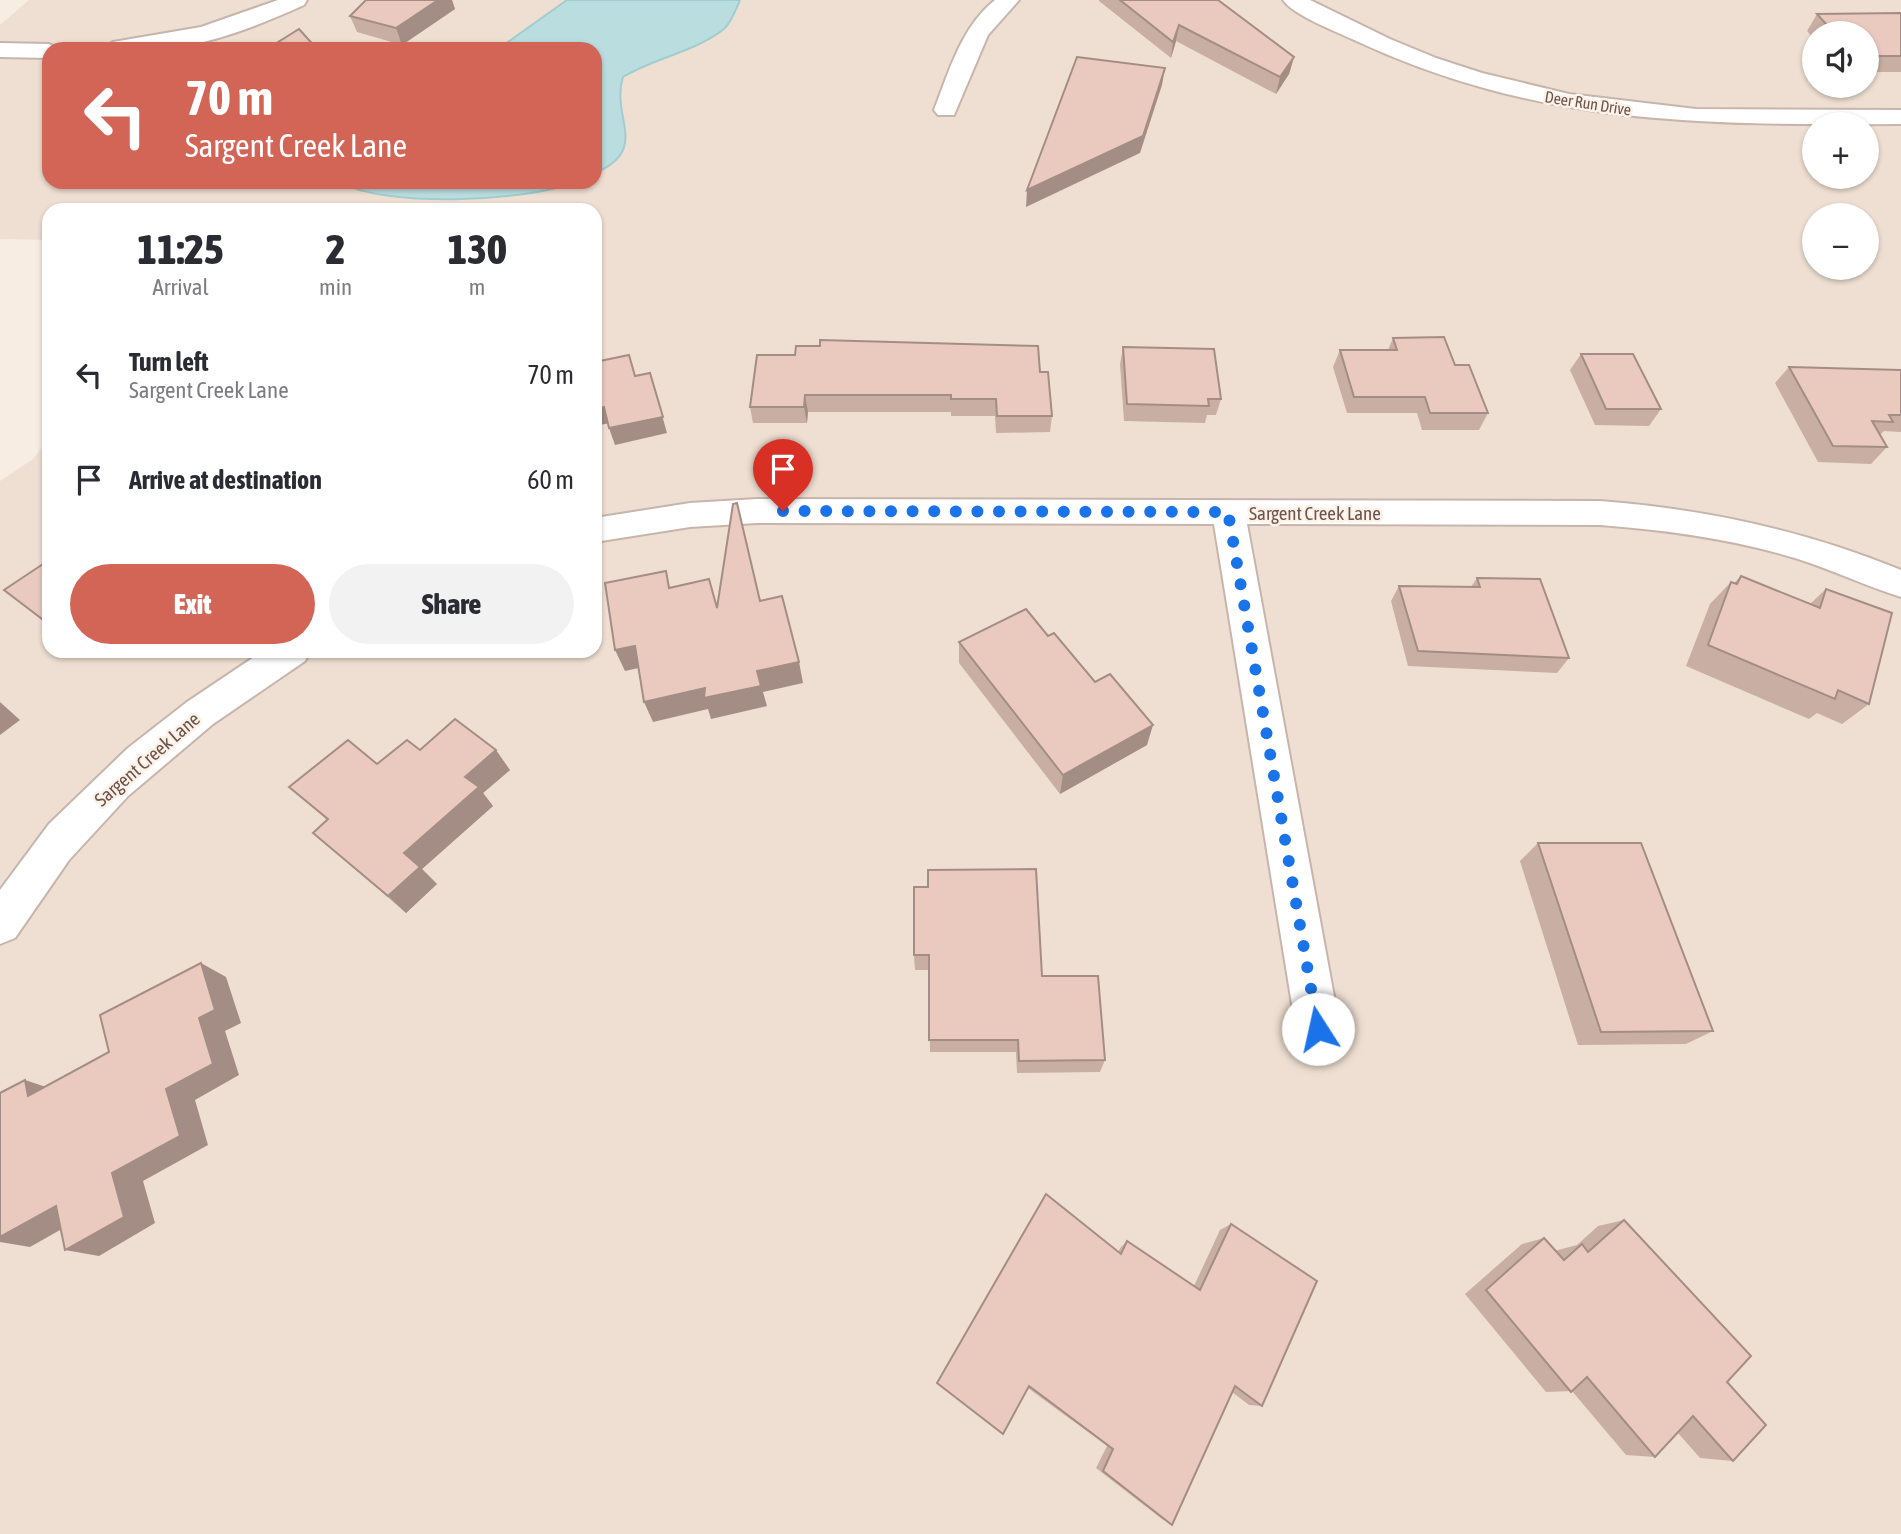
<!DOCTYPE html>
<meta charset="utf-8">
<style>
:root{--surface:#fff;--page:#f2f2f3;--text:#2b2b33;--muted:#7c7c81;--accent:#d36557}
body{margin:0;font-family:"Asap Condensed",sans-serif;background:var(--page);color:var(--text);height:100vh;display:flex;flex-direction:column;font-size:26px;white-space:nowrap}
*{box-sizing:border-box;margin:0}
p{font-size:23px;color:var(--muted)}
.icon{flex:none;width:38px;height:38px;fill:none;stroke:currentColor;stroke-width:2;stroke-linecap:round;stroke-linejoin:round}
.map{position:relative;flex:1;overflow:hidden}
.panel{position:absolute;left:42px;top:203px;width:560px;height:455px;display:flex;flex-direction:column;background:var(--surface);border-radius:21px;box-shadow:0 2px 5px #0004}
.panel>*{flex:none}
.top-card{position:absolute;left:42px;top:42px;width:560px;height:147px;border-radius:21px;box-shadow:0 2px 5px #0004;background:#d36557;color:#fff;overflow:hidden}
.buttons{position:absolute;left:1802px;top:21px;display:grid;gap:14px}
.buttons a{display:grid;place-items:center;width:77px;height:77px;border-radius:50%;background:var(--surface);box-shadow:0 2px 5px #0004;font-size:35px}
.pin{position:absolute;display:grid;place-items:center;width:60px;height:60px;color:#fff;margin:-72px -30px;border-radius:50% 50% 50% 0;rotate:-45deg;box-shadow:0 0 7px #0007}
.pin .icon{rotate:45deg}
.me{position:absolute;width:77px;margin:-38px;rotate:350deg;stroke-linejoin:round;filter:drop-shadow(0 0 5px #0008)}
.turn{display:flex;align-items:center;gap:24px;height:147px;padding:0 28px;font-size:32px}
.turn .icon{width:91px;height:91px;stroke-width:2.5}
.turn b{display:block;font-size:49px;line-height:60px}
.eta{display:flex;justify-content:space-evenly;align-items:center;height:119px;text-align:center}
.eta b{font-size:42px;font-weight:800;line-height:49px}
.button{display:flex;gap:14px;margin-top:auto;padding:14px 28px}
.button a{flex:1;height:80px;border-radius:42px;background:var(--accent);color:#fff;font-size:28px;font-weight:800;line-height:80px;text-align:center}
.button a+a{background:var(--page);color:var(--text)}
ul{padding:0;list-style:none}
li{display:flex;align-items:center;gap:21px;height:105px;padding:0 28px}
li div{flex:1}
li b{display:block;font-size:26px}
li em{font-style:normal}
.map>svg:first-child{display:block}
.residential{fill:#efdfd2;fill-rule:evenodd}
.water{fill:#badedf;stroke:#a2cdcf;stroke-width:2}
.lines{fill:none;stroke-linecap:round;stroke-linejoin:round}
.minor-casing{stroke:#c7b5ab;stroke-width:4}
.minor{fill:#fff;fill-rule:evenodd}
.wall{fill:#c9aea3}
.shaded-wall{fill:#a48d85}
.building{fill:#eacabe;stroke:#a48d85;stroke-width:2}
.route{stroke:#1a73e8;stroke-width:12;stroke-dasharray:0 21.6}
.labels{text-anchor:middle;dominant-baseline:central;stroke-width:5;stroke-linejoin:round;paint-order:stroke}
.far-street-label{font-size:16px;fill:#6d544c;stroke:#fcf2e8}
.street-label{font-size:19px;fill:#6d544c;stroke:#fcf2e8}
</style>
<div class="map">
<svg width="1901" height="1534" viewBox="0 0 1901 1534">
<rect width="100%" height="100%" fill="#f8ede3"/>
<path class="residential" d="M 29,0 L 1901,0 L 1901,1534 L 0,1534 L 0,481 L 33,459 L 49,438 L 49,651 L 595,651 L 595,210 L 49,210 L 49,240 L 0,239 L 0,25 ZM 1815,33 L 1867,33 L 1867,86 L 1815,86 ZM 49,49 L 595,49 L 595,182 L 49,182 ZM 1815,124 L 1867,124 L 1867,177 L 1815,177 ZM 1815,215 L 1867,215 L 1867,268 L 1815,268 Z"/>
<g class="water">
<path d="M 567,0 L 740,0 C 736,9 731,23 724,29 C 695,52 654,58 623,77 C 610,117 651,149 595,173 L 595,49 L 498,49 Z"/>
<path d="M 340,182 L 574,182 C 527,202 384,208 340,182 Z"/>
</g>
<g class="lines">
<defs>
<g id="minor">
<path d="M 278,0 L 307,0 L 304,5 C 260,25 210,45 162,49 C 142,51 122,49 102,49 L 113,42 L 201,27 Z"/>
<path d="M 995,0 L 1019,0 L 988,35 L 954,115 L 938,115 L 934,110 C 949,72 961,27 995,0 Z"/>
<path d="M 1283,0 L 1310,0 L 1390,39 L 1436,58 L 1482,73 L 1569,94 L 1696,109 L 1901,110 L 1901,124 C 1703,125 1537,126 1352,39 C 1335,31 1293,15 1283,0 Z"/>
<path d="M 0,43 L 49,44 L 59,49 L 49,49 L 49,58 L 0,57 Z"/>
<path d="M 757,499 L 1600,501 C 1704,509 1804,530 1901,570 L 1901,597 C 1865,586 1831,569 1795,558 C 1732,539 1666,530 1600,525 L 1247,524 L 1340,1029 L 1334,1044 L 1318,1051 L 1302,1044 L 1296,1029 L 1214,524 L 757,523 L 690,527 L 595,542 L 595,518 L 690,503 Z"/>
<path d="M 263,651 L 310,651 L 305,661 L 213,724 L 128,796 L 69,860 L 15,938 L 0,944 L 0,890 L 49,824 L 128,748 L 187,702 Z"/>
</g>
</defs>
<use href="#minor" class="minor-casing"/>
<use href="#minor" class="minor"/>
</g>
<g class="wall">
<path d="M 366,0 L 452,0 L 455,9 L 402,45 L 357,32 L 350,16 Z"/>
<path d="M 1099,0 L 1218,0 L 1294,57 L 1289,74 L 1276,94 L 1176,41 L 1171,58 L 1099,1 Z"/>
<path d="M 1901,13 L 1901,72 L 1867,72 L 1867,33 L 1815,33 L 1815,40 L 1807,31 L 1817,14 Z"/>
<path d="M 1393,338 L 1455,365 L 1488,413 L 1479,430 L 1422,430 L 1417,413 L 1347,413 L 1333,367 L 1340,350 L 1388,350 Z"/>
<path d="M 1123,347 L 1221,399 L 1216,415 L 1207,415 L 1205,423 L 1124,421 L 1120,364 Z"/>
<path d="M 1581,354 L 1661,409 L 1649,426 L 1595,425 L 1570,370 Z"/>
<path d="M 795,355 L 1040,372 L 1052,416 L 1050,432 L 996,433 L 995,416 L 951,416 L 951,412 L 808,412 L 807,423 L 753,423 L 750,407 Z"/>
<path d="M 1789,367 L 1901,370 L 1901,432 L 1884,431 L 1880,435 L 1887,447 L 1871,464 L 1818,462 L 1775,383 Z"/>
<path d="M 49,560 L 49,625 L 4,590 Z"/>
<path d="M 1741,576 L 1810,604 L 1826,589 L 1869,704 L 1842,724 L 1817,713 L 1809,719 L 1686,666 L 1710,604 L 1731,582 L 1734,583 Z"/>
<path d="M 1477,578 L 1569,658 L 1557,673 L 1408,666 L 1391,601 L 1399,586 L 1471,587 Z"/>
<path d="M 1048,636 L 1147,745 L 1060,794 L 959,663 L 959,642 Z"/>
<path d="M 420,750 L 510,770 L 483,793 L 493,806 L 422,869 L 437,884 L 406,913 L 313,833 L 327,820 L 289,787 L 377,764 Z"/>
<path d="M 1538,843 L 1713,1031 L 1686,1044 L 1578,1045 L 1520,861 Z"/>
<path d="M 914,887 L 1042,976 L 1105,1060 L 1100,1072 L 1017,1073 L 1016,1052 L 930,1052 L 929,970 L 915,970 L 914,955 Z"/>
<path d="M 1624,1220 L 1727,1382 L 1733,1461 L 1700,1458 L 1678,1433 L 1655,1457 L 1626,1455 L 1572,1391 L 1546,1392 L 1465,1294 L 1522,1244 L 1544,1238 L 1556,1251 L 1558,1250 L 1577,1245 L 1598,1226 Z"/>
<path d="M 1231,1224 L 1262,1406 L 1249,1405 L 1232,1392 L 1172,1525 L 1162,1519 L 1096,1468 L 1107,1446 L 1028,1388 L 937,1383 L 1118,1252 L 1121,1247 L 1127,1241 L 1194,1286 L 1220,1230 Z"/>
</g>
<g class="shaded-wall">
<path d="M 438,0 L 452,0 L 455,9 L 402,45 L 396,28 Z"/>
<path d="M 1179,25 L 1176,41 L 1171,58 L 1173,42 Z"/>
<path d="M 1294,57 L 1289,74 L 1276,94 L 1280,77 Z"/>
<path d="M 1165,68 L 1162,85 L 1140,153 L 1026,207 L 1027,190 Z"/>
<path d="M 650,373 L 667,433 L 615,445 L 609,428 Z"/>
<path d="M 805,395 L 808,412 L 807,423 L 804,407 Z"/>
<path d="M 604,407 L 610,423 L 595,426 L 595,408 Z"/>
<path d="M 635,646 L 643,667 L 625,671 L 615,650 Z"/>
<path d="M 799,662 L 803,683 L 763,692 L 767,706 L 711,719 L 708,709 L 653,722 L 644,702 L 757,671 Z"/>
<path d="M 0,702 L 20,720 L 0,735 Z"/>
<path d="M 1153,725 L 1147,745 L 1060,794 L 1063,775 Z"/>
<path d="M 496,750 L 510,770 L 483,793 L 493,806 L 422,869 L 437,884 L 406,913 L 388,896 L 404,853 L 465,777 Z"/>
<path d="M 201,963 L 226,977 L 241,1023 L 225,1031 L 239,1075 L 195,1100 L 208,1145 L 143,1181 L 155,1223 L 99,1256 L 65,1250 L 112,1173 L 166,1089 L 199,1018 Z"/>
<path d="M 25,1080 L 58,1091 L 28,1096 Z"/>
<path d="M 56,1206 L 90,1213 L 30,1247 L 0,1242 L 0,1237 Z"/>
</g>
<g class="building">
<path d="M 366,0 L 438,0 L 396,28 L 350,16 Z"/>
<path d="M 1120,0 L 1218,0 L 1294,57 L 1280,77 L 1179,25 L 1173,42 Z"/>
<path d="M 1901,13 L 1901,56 L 1867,56 L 1867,33 L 1834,33 L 1817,14 Z"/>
<path d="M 299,29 L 317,49 L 267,49 Z"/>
<path d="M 1077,57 L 1165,68 L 1143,136 L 1027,190 Z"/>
<path d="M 1444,337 L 1455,365 L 1469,365 L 1488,413 L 1430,413 L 1425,397 L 1354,397 L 1340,350 L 1397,350 L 1393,338 Z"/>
<path d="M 820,340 L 1038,346 L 1040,372 L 1048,372 L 1052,416 L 997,416 L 996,399 L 951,399 L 951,395 L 805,395 L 804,407 L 750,407 L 757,355 L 795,355 L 796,346 L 820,346 Z"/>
<path d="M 1123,347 L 1214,349 L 1221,399 L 1208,399 L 1209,406 L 1127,404 Z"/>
<path d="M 1581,354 L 1633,354 L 1661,409 L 1606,409 Z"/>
<path d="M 629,355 L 635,376 L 650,373 L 663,417 L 609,428 L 604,407 L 595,408 L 595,358 L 600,357 L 600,361 Z"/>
<path d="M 1789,367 L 1901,370 L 1901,415 L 1889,415 L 1893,422 L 1872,421 L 1887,447 L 1833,446 Z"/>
<path d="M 737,503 L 760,601 L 782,596 L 799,662 L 757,671 L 761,686 L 704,698 L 705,688 L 644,702 L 635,646 L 615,650 L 605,583 L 666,571 L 669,588 L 709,579 L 717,608 L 733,504 Z"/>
<path d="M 49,560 L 49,620 L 46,622 L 4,590 Z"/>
<path d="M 1741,576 L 1820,608 L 1826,589 L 1892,613 L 1869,704 L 1838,690 L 1835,699 L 1708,645 L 1731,582 L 1737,584 Z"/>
<path d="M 1477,578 L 1540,579 L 1569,658 L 1418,651 L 1399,586 L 1480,587 Z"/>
<path d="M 1026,609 L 1048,636 L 1054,633 L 1095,682 L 1110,674 L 1153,725 L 1063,775 L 959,642 Z"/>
<path d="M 455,719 L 496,750 L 465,777 L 479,787 L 404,853 L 420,867 L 388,896 L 313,833 L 328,819 L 289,787 L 348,740 L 377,764 L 407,740 L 420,750 Z"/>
<path d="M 1538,843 L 1641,843 L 1713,1031 L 1601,1032 Z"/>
<path d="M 1036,869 L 1042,976 L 1098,976 L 1105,1060 L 1019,1061 L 1018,1040 L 929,1040 L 929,955 L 914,955 L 914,887 L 928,887 L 928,870 Z"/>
<path d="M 201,963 L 215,1010 L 199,1018 L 213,1064 L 166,1089 L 180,1136 L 112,1173 L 124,1217 L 65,1250 L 56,1206 L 0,1237 L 0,1093 L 25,1080 L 28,1096 L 109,1052 L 100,1015 Z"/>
<path d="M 1046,1194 L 1121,1254 L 1127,1241 L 1200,1290 L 1231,1224 L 1317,1281 L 1262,1406 L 1235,1386 L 1172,1525 L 1103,1471 L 1113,1449 L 1029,1386 L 1003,1434 L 937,1383 Z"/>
<path d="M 1624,1220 L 1751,1356 L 1727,1382 L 1766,1425 L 1733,1461 L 1693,1416 L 1655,1457 L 1587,1377 L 1571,1392 L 1486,1290 L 1544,1238 L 1564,1260 L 1582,1244 L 1588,1252 Z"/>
</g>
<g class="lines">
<path class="route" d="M 783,511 L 1228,512 L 1318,1029"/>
</g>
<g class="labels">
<g class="far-street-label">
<text transform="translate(1588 103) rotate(9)">Deer Run Drive</text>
</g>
<g class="street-label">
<text x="1315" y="513">Sargent Creek Lane</text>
<text transform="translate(147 759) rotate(-41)">Sargent Creek Lane</text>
</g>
</g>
</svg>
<div class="buttons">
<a><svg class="icon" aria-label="sound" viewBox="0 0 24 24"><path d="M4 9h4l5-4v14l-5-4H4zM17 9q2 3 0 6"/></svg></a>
<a>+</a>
<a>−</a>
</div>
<div class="pin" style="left:783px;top:511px;background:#d93025"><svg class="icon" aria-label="arrive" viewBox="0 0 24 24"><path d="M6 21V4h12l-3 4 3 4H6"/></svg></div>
<svg class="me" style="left:1318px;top:1029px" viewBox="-20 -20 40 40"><circle r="19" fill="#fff"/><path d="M0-13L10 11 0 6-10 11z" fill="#1a73e8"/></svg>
<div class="top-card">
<div class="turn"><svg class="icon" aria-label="left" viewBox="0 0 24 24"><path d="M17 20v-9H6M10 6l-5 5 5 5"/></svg><div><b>70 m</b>Sargent Creek Lane</div></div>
</div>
<section class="panel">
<div class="eta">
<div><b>11:25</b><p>Arrival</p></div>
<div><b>2</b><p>min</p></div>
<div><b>130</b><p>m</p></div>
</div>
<ul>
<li><svg class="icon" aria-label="left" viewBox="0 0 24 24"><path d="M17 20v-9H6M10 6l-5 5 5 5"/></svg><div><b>Turn left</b><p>Sargent Creek Lane</p></div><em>70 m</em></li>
<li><svg class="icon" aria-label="arrive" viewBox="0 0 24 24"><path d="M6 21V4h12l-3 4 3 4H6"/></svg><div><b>Arrive at destination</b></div><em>60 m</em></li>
</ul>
<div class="button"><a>Exit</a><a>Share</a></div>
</section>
</div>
